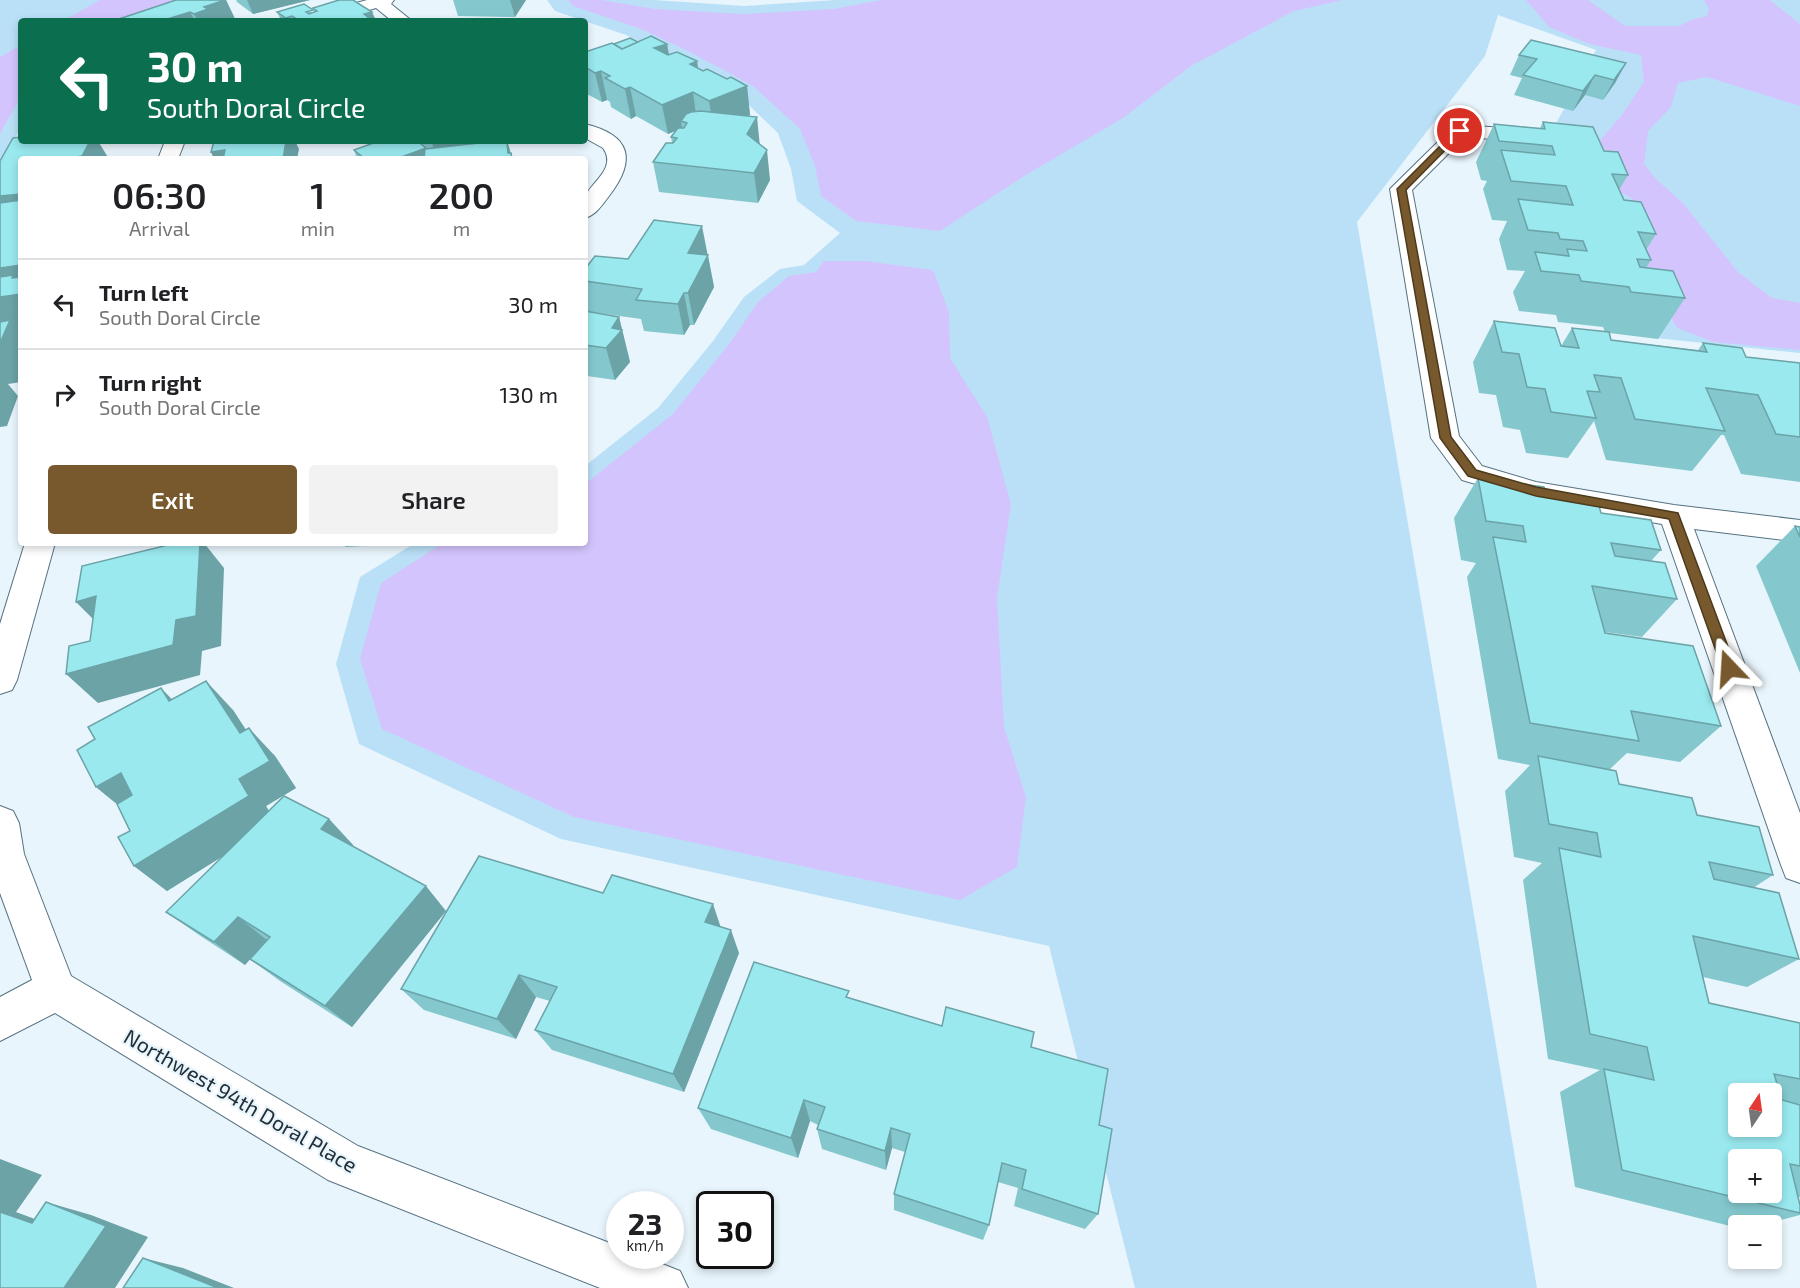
<!DOCTYPE html>
<meta charset="utf-8">
<style>
:root{--surface:#fff;--page:#f2f2f2;--text:#202124;--muted:#757577;--line:#e0e0e0;--accent:#77592d}
body{margin:0;font-family:"Exo 2",sans-serif;background:var(--page);color:var(--text);height:100vh;display:flex;flex-direction:column;font-size:22px;white-space:nowrap}
*{box-sizing:border-box;margin:0}
p{font-size:20px;color:var(--muted)}
.icon{flex:none;width:33px;height:33px;fill:none;stroke:currentColor;stroke-width:2;stroke-linecap:round;stroke-linejoin:round}
.map{position:relative;flex:1;overflow:hidden}
.sheet{position:absolute;left:18px;top:156px;width:570px;height:390px;display:flex;flex-direction:column;background:var(--surface);border-radius:6px;box-shadow:0 3px 9px #0003}
.sheet>*{flex:none}
.guide{position:absolute;left:18px;top:18px;width:570px;height:126px;border-radius:6px;box-shadow:0 3px 9px #0003;background:#0b6e4f;color:#fff;overflow:hidden}
.needle{width:39px;rotate:13deg}
.tools{position:absolute;left:1728px;top:1083px;display:grid;gap:12px}
.tools a{display:grid;place-items:center;width:54px;height:54px;border-radius:6px;background:var(--surface);box-shadow:0 3px 9px #0003;font-size:30px}
.speed{position:absolute;left:606px;top:1191px;display:flex;gap:12px;font-size:30px;font-weight:700;text-align:center}
.speed>*{display:grid;place-content:center;width:78px;height:78px;border-radius:50%;background:var(--surface);box-shadow:0 3px 9px #0003;line-height:1}
.speed small{font-size:15px;font-weight:400}
.speed .limit{border:3px solid #111;border-radius:9px;background:#fff;color:#111}
.pin{position:absolute;display:grid;place-items:center;width:51px;height:51px;color:#fff;margin:-26px;border:3px solid #fff;border-radius:50%;box-shadow:0 2px 6px #0007}
.me{position:absolute;width:66px;margin:-33px;rotate:340deg;stroke-linejoin:round;filter:drop-shadow(0 0 4px #0008)}
.turn{display:flex;align-items:center;gap:21px;height:126px;padding:0 30px;font-size:27px}
.turn .icon{width:78px;height:78px;stroke-width:2.5}
.turn b{display:block;font-size:42px;line-height:51px}
.eta{display:flex;justify-content:space-evenly;align-items:center;height:102px;text-align:center}
.eta b{font-size:36px;font-weight:600;line-height:42px}
.action{display:flex;gap:12px;margin-top:auto;padding:12px 30px}
.action a{flex:1;height:69px;border-radius:6px;background:var(--accent);color:#fff;font-size:24px;font-weight:600;line-height:69px;text-align:center}
.action a+a{background:var(--page);color:var(--text)}
ul{padding:0;list-style:none}
li{display:flex;align-items:center;gap:18px;height:90px;padding:0 30px;border-top:2px solid var(--line)}
li div{flex:1}
li b{display:block;font-size:22px}
li em{font-style:normal}
.map>svg:first-child{display:block}
.green{fill:#bae0f7}
.water{fill:#d4c4fd}
.lines{fill:none;stroke-linecap:round;stroke-linejoin:round}
.minor-casing{stroke:#557181;stroke-width:2}
.minor{fill:#fff;fill-rule:evenodd}
.wall{fill:#84c8ce}
.shaded-wall{fill:#6ba3a7}
.building{fill:#99e9ef;stroke:#6ba3a7;stroke-width:1.5;fill-rule:evenodd}
.route{fill:#77592d;stroke:#4d3a1d;stroke-width:1.5}
.labels{text-anchor:middle;dominant-baseline:central;stroke-width:4.5;stroke-linejoin:round;paint-order:stroke}
.near-street-label{font-size:21px;fill:#232f36;stroke:#e9f5fc}
</style>
<div class="map">
<svg width="1800" height="1288" viewBox="0 0 1800 1288">
<rect width="100%" height="100%" fill="#e9f5fc"/>
<g class="green">
<path d="M 0,0 L 210,0 L 145,21 L 21,21 L 21,127 L 0,167 Z"/>
<path d="M 547,0 L 654,0 L 744,6 L 836,0 L 1800,0 L 1800,353 L 1646,337 L 1547,140 L 1596,50 L 1498,15 L 1485,56 L 1357,222 L 1537,1288 L 1135,1288 L 1049,946 L 561,839 L 359,744 L 336,664 L 360,577 L 415,543 L 585,543 L 585,466 L 658,408 L 713,341 L 744,297 L 780,269 L 804,265 L 840,233 L 797,201 L 791,169 L 778,133 L 735,92 L 674,58 L 626,35 L 555,11 Z"/>
</g>
<g class="water">
<path d="M 100,0 L 193,0 L 127,21 L 63,21 Z"/>
<path d="M 568,0 L 602,0 L 655,9 L 742,14 L 834,9 L 881,0 L 1343,0 L 1294,11 L 1191,66 L 1123,118 L 1024,176 L 940,231 L 856,221 L 821,196 L 815,166 L 800,129 L 753,86 L 690,52 L 641,29 L 573,6 Z"/>
<path d="M 1526,0 L 1588,0 L 1625,26 L 1679,26 L 1693,19 L 1707,16 L 1709,9 L 1704,0 L 1770,0 L 1800,24 L 1800,106 L 1707,77 L 1678,83 L 1671,107 L 1648,131 L 1644,164 L 1656,179 L 1682,202 L 1738,272 L 1772,298 L 1800,303 L 1800,350 L 1714,342 L 1677,328 L 1634,253 L 1644,220 L 1633,199 L 1609,186 L 1589,153 L 1621,116 L 1644,82 L 1641,55 L 1589,44 L 1549,27 Z"/>
<path d="M 21,45 L 21,96 L 0,134 L 0,57 Z"/>
<path d="M 824,261 L 865,261 L 933,270 L 949,312 L 950,358 L 987,417 L 1011,504 L 997,599 L 1004,727 L 1026,797 L 1017,867 L 960,900 L 574,817 L 382,729 L 360,659 L 381,583 L 443,543 L 585,543 L 585,484 L 673,414 L 729,344 L 758,302 L 789,276 L 816,272 Z"/>
</g>
<g class="lines">
<defs>
<g id="minor">
<path d="M 367,0 L 394,0 L 391,4 L 412,21 L 392,21 L 376,8 L 331,21 L 303,21 L 306,17 Z"/>
<path d="M 585,124 C 631,135 637,160 609,196 C 602,205 596,215 585,218 C 585,212 584,204 585,198 C 589,183 618,169 603,148 L 585,138 Z"/>
<path d="M 1460,125 L 1534,130 L 1541,132 L 1544,136 L 1541,140 L 1534,142 L 1465,137 L 1412,190 L 1459,436 L 1482,466 L 1536,482 L 1674,505 L 1800,520 L 1800,542 L 1694,529 L 1800,813 L 1800,883 L 1786,878 L 1781,865 L 1662,524 L 1536,502 L 1462,480 L 1431,438 L 1390,189 L 1453,127 Z"/>
<path d="M 165,141 L 185,141 L 178,159 L 158,159 Z"/>
<path d="M 25,543 L 55,543 L 17,680 L 12,690 L 0,694 L 0,624 Z"/>
<path d="M 0,806 L 13,811 L 19,823 L 24,854 L 71,976 L 358,1146 L 620,1247 L 620,1256 L 642,1256 L 680,1271 L 688,1288 L 600,1288 L 328,1180 L 55,1013 L 0,1041 L 0,997 L 32,980 L 0,893 Z"/>
</g>
</defs>
<use href="#minor" class="minor-casing"/>
<use href="#minor" class="minor"/>
</g>
<g class="wall">
<path d="M 226,0 L 235,19 L 229,21 L 120,21 L 119,19 Z"/>
<path d="M 236,0 L 310,0 L 253,14 L 237,2 Z"/>
<path d="M 453,0 L 526,0 L 515,17 L 458,16 Z"/>
<path d="M 313,8 L 372,12 L 376,21 L 270,21 L 280,18 L 277,12 L 315,12 Z"/>
<path d="M 638,42 L 667,44 L 669,55 L 697,61 L 698,68 L 703,71 L 747,86 L 750,115 L 748,116 L 760,144 L 770,180 L 758,203 L 659,192 L 653,162 L 672,143 L 671,137 L 676,131 L 668,134 L 636,116 L 631,119 L 611,107 L 610,102 L 607,100 L 602,102 L 585,93 L 585,52 L 614,44 Z"/>
<path d="M 1519,55 L 1626,63 L 1615,83 L 1603,100 L 1585,95 L 1573,111 L 1514,95 L 1522,78 L 1510,75 Z"/>
<path d="M 1543,122 L 1604,151 L 1628,175 L 1619,190 L 1624,200 L 1656,234 L 1646,250 L 1651,260 L 1646,268 L 1685,298 L 1658,339 L 1609,333 L 1611,340 L 1698,350 L 1703,343 L 1746,357 L 1800,363 L 1800,482 L 1741,474 L 1724,435 L 1721,435 L 1692,471 L 1606,460 L 1594,421 L 1568,458 L 1526,453 L 1520,430 L 1503,427 L 1496,395 L 1479,393 L 1473,362 L 1494,321 L 1561,346 L 1572,328 L 1605,332 L 1603,327 L 1558,322 L 1556,315 L 1519,311 L 1513,292 L 1525,271 L 1507,270 L 1499,239 L 1507,221 L 1492,220 L 1483,189 L 1487,181 L 1481,180 L 1476,162 L 1494,124 L 1540,128 Z"/>
<path d="M 379,141 L 470,141 L 458,146 L 487,142 L 485,141 L 507,141 L 513,159 L 357,159 L 354,150 Z"/>
<path d="M 708,255 L 714,287 L 694,325 L 690,325 L 684,335 L 644,331 L 641,319 L 591,312 L 619,317 L 630,362 L 615,380 L 587,376 L 585,377 L 585,269 L 628,259 Z"/>
<path d="M 1478,478 L 1547,495 L 1601,513 L 1661,550 L 1651,561 L 1677,599 L 1642,637 L 1605,632 L 1721,726 L 1680,762 L 1627,753 L 1609,770 L 1619,784 L 1697,815 L 1773,875 L 1753,888 L 1799,959 L 1747,987 L 1703,977 L 1709,1003 L 1800,1023 L 1800,1197 L 1798,1197 L 1800,1205 L 1800,1215 L 1757,1226 L 1738,1226 L 1738,1228 L 1575,1187 L 1560,1092 L 1600,1070 L 1548,1059 L 1523,880 L 1542,863 L 1514,857 L 1505,791 L 1530,765 L 1498,759 L 1467,577 L 1476,563 L 1461,560 L 1454,518 Z"/>
<path d="M 1795,526 L 1800,527 L 1800,673 L 1756,566 Z"/>
<path d="M 340,543 L 367,543 L 363,546 L 346,547 Z"/>
<path d="M 172,699 L 233,710 L 246,730 L 275,756 L 296,788 L 266,806 L 269,811 L 329,819 L 353,845 L 353,846 L 446,911 L 352,1027 L 280,981 L 250,959 L 245,965 L 199,935 L 166,912 L 223,856 L 167,891 L 134,866 L 130,831 L 117,804 L 96,787 Z"/>
<path d="M 721,927 L 739,953 L 684,1092 L 552,1050 L 535,1030 L 550,1001 L 536,997 L 516,1039 L 424,1010 L 401,989 Z"/>
<path d="M 850,998 L 942,1026 L 1031,1047 L 1099,1125 L 1098,1214 L 1085,1229 L 1014,1206 L 1018,1188 L 998,1182 L 989,1225 L 983,1240 L 894,1210 L 894,1194 L 905,1152 L 892,1148 L 886,1170 L 822,1149 L 817,1129 L 818,1125 L 810,1121 L 798,1158 L 711,1129 L 698,1108 Z"/>
</g>
<g class="shaded-wall">
<path d="M 226,0 L 235,19 L 229,21 L 198,21 L 194,14 L 204,7 Z"/>
<path d="M 247,0 L 310,0 L 253,14 Z"/>
<path d="M 510,0 L 526,0 L 515,17 Z"/>
<path d="M 190,12 L 195,21 L 161,21 Z"/>
<path d="M 372,12 L 376,21 L 361,21 L 364,14 Z"/>
<path d="M 667,44 L 672,72 L 654,48 Z"/>
<path d="M 697,61 L 701,90 L 690,64 Z"/>
<path d="M 1626,63 L 1615,83 L 1603,100 L 1614,80 Z"/>
<path d="M 601,71 L 607,100 L 602,102 L 595,73 Z"/>
<path d="M 1595,75 L 1585,95 L 1573,111 L 1583,91 Z"/>
<path d="M 747,86 L 750,115 L 714,131 L 709,101 Z"/>
<path d="M 630,87 L 636,116 L 631,119 L 625,89 Z"/>
<path d="M 693,92 L 697,122 L 687,123 L 681,121 L 682,128 L 668,134 L 662,105 Z"/>
<path d="M 757,117 L 760,147 L 747,134 Z"/>
<path d="M 87,141 L 98,141 L 109,159 L 71,159 Z"/>
<path d="M 286,141 L 295,141 L 299,149 L 297,159 L 283,159 Z"/>
<path d="M 431,141 L 470,141 L 436,154 Z"/>
<path d="M 507,141 L 511,155 L 511,153 L 513,159 L 509,159 L 508,153 Z"/>
<path d="M 426,148 L 430,159 L 396,159 Z"/>
<path d="M 225,150 L 230,159 L 214,159 L 211,152 Z"/>
<path d="M 767,150 L 770,180 L 758,203 L 754,173 Z"/>
<path d="M 21,194 L 21,227 L 0,228 L 0,196 Z"/>
<path d="M 702,226 L 714,287 L 694,325 L 688,293 L 688,253 Z"/>
<path d="M 21,265 L 21,382 L 8,384 L 18,396 L 7,426 L 0,427 L 0,268 Z"/>
<path d="M 684,293 L 690,325 L 684,335 L 678,304 Z"/>
<path d="M 619,317 L 630,362 L 615,380 L 606,348 L 612,328 Z"/>
<path d="M 200,543 L 204,543 L 224,568 L 221,646 L 202,651 L 200,675 L 98,703 L 66,674 L 176,620 Z"/>
<path d="M 96,596 L 106,632 L 76,602 Z"/>
<path d="M 206,681 L 233,710 L 266,761 L 240,733 Z"/>
<path d="M 161,688 L 189,717 L 169,701 Z"/>
<path d="M 249,728 L 275,756 L 296,788 L 266,806 L 276,823 L 167,891 L 134,866 L 239,779 Z"/>
<path d="M 121,773 L 153,801 L 129,814 L 96,787 Z"/>
<path d="M 329,819 L 353,845 L 345,855 L 321,829 Z"/>
<path d="M 426,886 L 446,911 L 352,1027 L 325,1006 Z"/>
<path d="M 713,904 L 721,928 L 705,922 Z"/>
<path d="M 238,917 L 267,940 L 245,965 L 214,942 Z"/>
<path d="M 731,930 L 739,953 L 684,1092 L 673,1074 Z"/>
<path d="M 519,975 L 536,997 L 516,1039 L 497,1019 Z"/>
<path d="M 804,1100 L 810,1121 L 798,1158 L 791,1138 Z"/>
<path d="M 891,1128 L 892,1148 L 886,1170 L 885,1151 Z"/>
<path d="M 0,1159 L 42,1175 L 16,1212 L 78,1235 L 32,1223 L 0,1212 Z"/>
<path d="M 46,1202 L 91,1215 L 148,1237 L 115,1288 L 64,1288 Z"/>
<path d="M 143,1258 L 183,1268 L 234,1288 L 218,1288 Z"/>
</g>
<g class="building">
<path d="M 176,0 L 225,0 L 204,7 L 208,9 L 194,14 L 190,12 L 161,21 L 123,21 L 119,19 Z"/>
<path d="M 339,0 L 353,0 L 372,12 L 364,14 L 369,18 L 361,21 L 270,21 L 282,18 L 286,20 L 295,18 L 292,16 L 286,18 L 277,12 L 304,4 L 313,10 L 306,12 L 309,14 L 317,11 L 313,8 Z"/>
<path d="M 651,36 L 667,44 L 654,48 L 668,55 L 677,52 L 697,61 L 690,64 L 703,71 L 707,69 L 727,79 L 731,77 L 747,86 L 709,101 L 693,92 L 662,105 L 630,87 L 625,89 L 605,78 L 610,76 L 601,71 L 595,73 L 585,67 L 585,52 L 612,43 L 622,49 Z"/>
<path d="M 630,38 L 638,42 L 622,49 L 614,44 Z"/>
<path d="M 1531,40 L 1626,63 L 1614,80 L 1595,75 L 1583,91 L 1523,75 L 1537,59 L 1519,55 Z"/>
<path d="M 701,111 L 757,117 L 747,134 L 767,150 L 754,173 L 653,162 L 666,143 L 673,143 L 677,138 L 671,137 L 678,128 L 684,128 L 687,123 L 681,121 L 686,114 L 691,112 Z"/>
<path d="M 1543,122 L 1593,127 L 1604,151 L 1618,152 L 1628,175 L 1612,174 L 1624,200 L 1641,202 L 1656,234 L 1638,232 L 1651,260 L 1637,259 L 1640,267 L 1673,271 L 1685,298 L 1631,292 L 1629,287 L 1581,281 L 1579,275 L 1541,271 L 1535,252 L 1569,256 L 1567,249 L 1587,251 L 1583,241 L 1560,239 L 1558,233 L 1528,230 L 1518,199 L 1573,205 L 1566,186 L 1511,181 L 1501,150 L 1555,155 L 1552,146 L 1499,141 L 1494,124 L 1545,129 Z"/>
<path d="M 21,137 L 21,141 L 90,141 L 82,156 L 71,158 L 71,159 L 21,159 L 21,194 L 0,196 L 0,161 L 13,138 Z"/>
<path d="M 214,141 L 286,141 L 283,159 L 223,159 L 225,150 L 211,152 Z"/>
<path d="M 379,141 L 417,141 L 426,148 L 396,159 L 365,159 L 354,150 Z"/>
<path d="M 497,141 L 507,141 L 508,153 L 511,153 L 512,159 L 424,159 L 425,149 Z"/>
<path d="M 21,200 L 21,265 L 0,268 L 0,203 Z"/>
<path d="M 654,220 L 702,226 L 688,253 L 708,255 L 688,293 L 684,293 L 678,304 L 636,300 L 642,289 L 585,281 L 585,269 L 595,256 L 628,259 Z"/>
<path d="M 13,275 L 12,278 L 21,277 L 21,294 L 0,297 L 0,277 Z"/>
<path d="M 585,311 L 619,317 L 612,328 L 622,330 L 606,348 L 585,345 Z"/>
<path d="M 10,320 L 0,343 L 0,322 Z"/>
<path d="M 1494,321 L 1555,328 L 1561,346 L 1579,348 L 1572,328 L 1609,332 L 1611,340 L 1707,352 L 1703,343 L 1742,348 L 1746,357 L 1800,363 L 1800,437 L 1776,434 L 1758,395 L 1706,388 L 1725,431 L 1635,419 L 1621,378 L 1594,375 L 1600,392 L 1587,391 L 1596,418 L 1551,412 L 1545,389 L 1527,387 L 1519,354 L 1502,352 Z"/>
<path d="M 1478,478 L 1544,487 L 1547,495 L 1598,502 L 1601,513 L 1651,520 L 1661,550 L 1611,543 L 1615,556 L 1665,563 L 1677,599 L 1592,586 L 1605,633 L 1693,646 L 1721,726 L 1631,711 L 1639,741 L 1530,723 L 1493,537 L 1526,542 L 1523,526 L 1486,521 Z"/>
<path d="M 1795,526 L 1800,527 L 1800,537 Z"/>
<path d="M 176,543 L 200,543 L 196,616 L 176,620 L 173,645 L 66,674 L 69,646 L 90,641 L 96,596 L 76,602 L 82,566 Z"/>
<path d="M 206,681 L 240,733 L 249,728 L 270,761 L 239,779 L 249,796 L 134,866 L 118,837 L 130,831 L 117,804 L 132,795 L 121,773 L 96,787 L 77,750 L 95,739 L 88,727 L 161,688 L 169,701 Z"/>
<path d="M 1538,756 L 1616,771 L 1619,784 L 1692,798 L 1697,815 L 1759,827 L 1773,875 L 1709,862 L 1714,879 L 1779,893 L 1799,959 L 1693,936 L 1709,1003 L 1800,1023 L 1800,1079 L 1774,1074 L 1782,1100 L 1800,1105 L 1800,1166 L 1790,1164 L 1800,1205 L 1800,1213 L 1622,1170 L 1604,1069 L 1654,1080 L 1647,1047 L 1590,1034 L 1559,848 L 1601,857 L 1597,833 L 1549,824 ZM 1738,1094 L 1772,1094 L 1772,1126 L 1738,1126 ZM 1738,1160 L 1772,1160 L 1772,1192 L 1738,1192 Z"/>
<path d="M 284,796 L 329,819 L 321,829 L 426,886 L 325,1006 L 250,959 L 270,937 L 238,917 L 214,942 L 166,912 Z"/>
<path d="M 479,856 L 603,893 L 612,875 L 713,904 L 705,922 L 731,930 L 673,1074 L 535,1030 L 557,987 L 519,975 L 497,1019 L 401,989 Z"/>
<path d="M 754,962 L 849,991 L 846,997 L 942,1026 L 946,1007 L 1034,1032 L 1031,1047 L 1108,1069 L 1099,1125 L 1112,1129 L 1098,1214 L 1022,1189 L 1026,1170 L 1002,1163 L 989,1225 L 894,1194 L 910,1134 L 891,1128 L 885,1151 L 817,1129 L 825,1107 L 804,1100 L 791,1138 L 698,1108 Z"/>
<path d="M 46,1202 L 106,1226 L 64,1288 L 0,1288 L 0,1212 L 32,1223 Z"/>
<path d="M 143,1258 L 218,1288 L 123,1288 Z"/>
</g>
<path class="route" d="M 1457,129 L 1464,131 L 1406,190 L 1451,437 L 1476,470 L 1536,487 L 1678,513 L 1736,668 L 1734,672 L 1724,672 L 1722,668 L 1669,519 L 1536,496 L 1468,476 L 1440,438 L 1397,189 Z"/>
<g class="labels">
<g class="near-street-label">
<text transform="translate(241 1100) rotate(30)">Northwest 94th Doral Place</text>
</g>
</g>
</svg>
<div class="tools">
<a><svg class="needle" viewBox="-14 -14 28 28"><path d="M0-13l5 13h-10z" fill="#e53935"/><path d="M0 13l5-13h-10z" fill="#757577"/></svg></a>
<a>+</a>
<a>−</a>
</div>
<div class="speed"><div>23<small>km/h</small></div><div class="limit">30</div></div>
<div class="pin" style="left:1460px;top:131px;background:#d93025"><svg class="icon" aria-label="arrive" viewBox="0 0 24 24"><path d="M6 21V4h12l-3 4 3 4H6"/></svg></div>
<svg class="me" style="left:1729px;top:668px" viewBox="-20 -20 40 40"><path d="M0-17L14 15 0 8-14 15z" fill="#77592d" stroke="#fff" stroke-width="4"/></svg>
<div class="guide">
<div class="turn"><svg class="icon" aria-label="left" viewBox="0 0 24 24"><path d="M17 20v-9H6M10 6l-5 5 5 5"/></svg><div><b>30 m</b>South Doral Circle</div></div>
</div>
<section class="sheet">
<div class="eta">
<div><b>06:30</b><p>Arrival</p></div>
<div><b>1</b><p>min</p></div>
<div><b>200</b><p>m</p></div>
</div>
<ul>
<li><svg class="icon" aria-label="left" viewBox="0 0 24 24"><path d="M17 20v-9H6M10 6l-5 5 5 5"/></svg><div><b>Turn left</b><p>South Doral Circle</p></div><em>30 m</em></li>
<li><svg class="icon" aria-label="right" viewBox="0 0 24 24"><path d="M7 20v-9h11M14 6l5 5-5 5"/></svg><div><b>Turn right</b><p>South Doral Circle</p></div><em>130 m</em></li>
</ul>
<div class="action"><a>Exit</a><a>Share</a></div>
</section>
</div>
